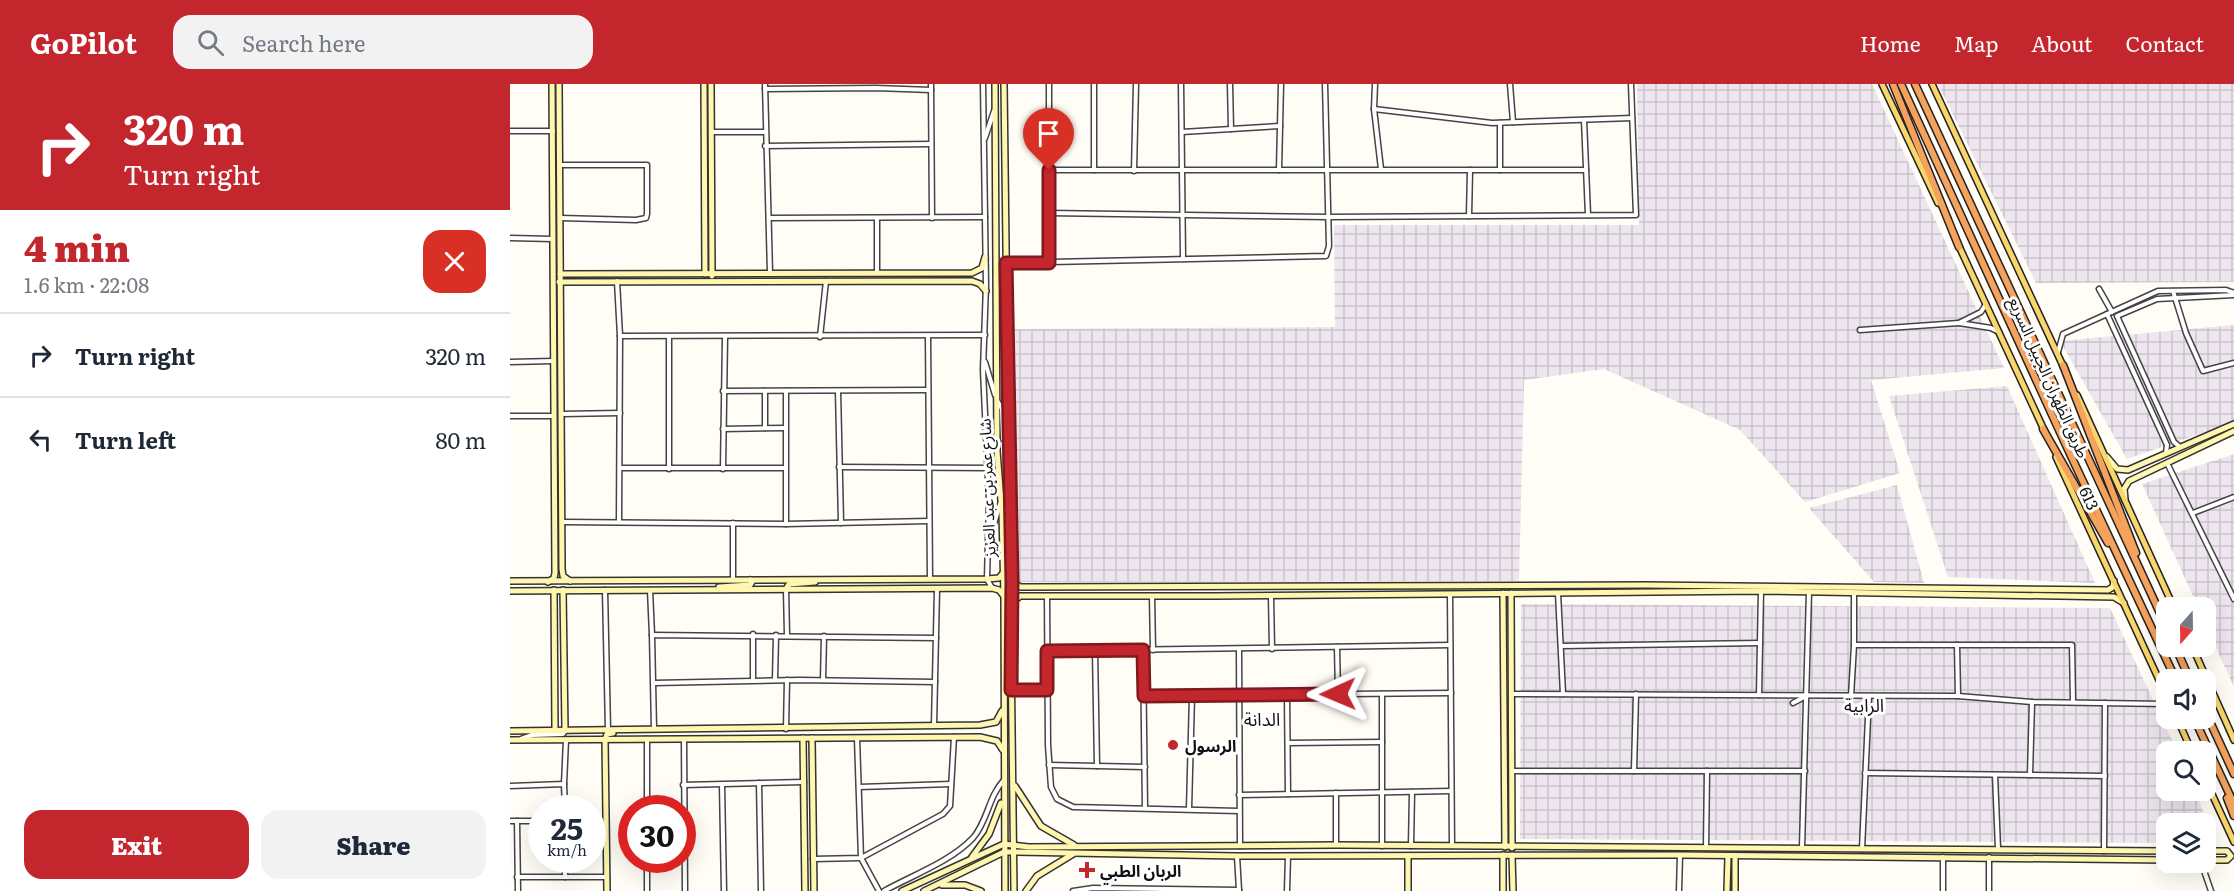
<!DOCTYPE html>
<meta charset="utf-8">
<style>
:root{--surface:#fff;--page:#f2f2f3;--text:#1f2937;--muted:#747a83;--line:#e0e1e3;--accent:#c4262e}
body{margin:0;font-family:Literata,"Noto Sans Arabic",serif;background:var(--page);color:var(--text);height:100vh;display:flex;flex-direction:column;font-size:22px;white-space:nowrap}
*{box-sizing:border-box;margin:0}
p{font-size:20px;color:var(--muted)}
.icon{flex:none;width:33px;height:33px;fill:none;stroke:currentColor;stroke-width:2;stroke-linecap:round;stroke-linejoin:round}
.map{position:relative;flex:1;overflow:hidden}
.side{display:flex;flex-direction:column;background:var(--surface);width:510px}
.side>*{flex:none}
.guide{background:#c4262e;color:#fff;overflow:hidden}
.needle{width:39px;rotate:200deg}
.controls{position:absolute;left:1646px;top:513px;display:grid;gap:12px}
.controls a{display:grid;place-items:center;width:60px;height:60px;border-radius:12px;background:var(--surface);box-shadow:0 6px 24px #0002;font-size:30px}
.speed{position:absolute;left:18px;top:711px;display:flex;gap:12px;font-size:30px;font-weight:700;text-align:center}
.speed>*{display:grid;place-content:center;width:78px;height:78px;border-radius:50%;background:var(--surface);box-shadow:0 6px 24px #0002;line-height:1}
.speed small{font-size:15px;font-weight:400}
.speed .limit{border:9px solid #d22;background:#fff;color:#111}
.pin{position:absolute;display:grid;place-items:center;width:51px;height:51px;color:#fff;margin:-62px -26px;border-radius:50% 50% 50% 0;rotate:-45deg;box-shadow:0 0 6px #0007}
.pin .icon{rotate:45deg}
.me{position:absolute;width:66px;margin:-33px;rotate:269deg;stroke-linejoin:round;filter:drop-shadow(0 0 4px #0008)}
.turn{display:flex;align-items:center;gap:21px;height:126px;padding:0 24px;font-size:27px}
.turn .icon{width:78px;height:78px;stroke-width:2.5}
.turn b{display:block;font-size:42px;line-height:51px}
.round{display:grid;place-items:center;flex:none;width:63px;height:63px;border-radius:18px;background:var(--page)}
.headline{display:flex;align-items:center;justify-content:space-between;height:102px;padding:0 24px}
h1{font-size:36px;font-weight:800;line-height:45px;color:var(--accent)}
.cta{display:flex;gap:12px;margin-top:auto;padding:12px 24px}
.cta a{flex:1;height:69px;border-radius:18px;background:var(--accent);color:#fff;font-size:24px;font-weight:800;line-height:69px;text-align:center}
.cta a+a{background:var(--page);color:var(--text)}
ul{padding:0;list-style:none}
li{display:flex;align-items:center;gap:18px;height:84px;padding:0 24px;border-top:2px solid var(--line)}
li div{flex:1}
li b{display:block;font-size:22px}
li em{font-style:normal}
header{display:flex;align-items:center;gap:36px;box-sizing:border-box;height:84px;padding:0 30px;background:var(--accent);color:#fff}
header strong{font-size:28px}
nav{display:flex;gap:33px;margin-inline-start:auto;font-size:21px}
.search{width:420px;height:54px;background:var(--page);display:flex;align-items:center;gap:15px;box-sizing:border-box;padding:0 21px;border-radius:18px;color:var(--muted);font-size:22px}
main{display:flex;flex:1;min-height:0}
.map>svg:first-child{display:block}
.industrial{fill:url(#industrial-grid)}
.lines{fill:none;stroke-linecap:round;stroke-linejoin:round}
.street-casing{stroke:#444;stroke-width:7}
.secondary-casing{stroke:#333;stroke-width:8}
.primary-casing{stroke:#222;stroke-width:8}
.highway-casing{stroke:#222;stroke-width:9}
.street{stroke:#fff;stroke-width:4}
.secondary{stroke:#fff6b0;stroke-width:5}
.primary{stroke:#f9d66b;stroke-width:5}
.highway{stroke:#f5a25d;stroke-width:6}
.route-casing{stroke:#7f191e;stroke-width:15}
.route{stroke:#c4262e;stroke-width:10}
.poi-dot{fill:#c4262e;stroke:#fff;stroke-width:2}
.labels{text-anchor:middle;dominant-baseline:central;stroke-width:6;stroke-linejoin:round;paint-order:stroke}
.street-label{font-size:16px;fill:#111;stroke:#fff}
.poi-label{font-size:16px;font-weight:bold;fill:#111;stroke:#fff;text-anchor:start}
.neighbourhood-label{font-size:18px;fill:#111;stroke:#fff}
</style>
<header>
<strong>GoPilot</strong>
<div class="search"><svg class="icon" aria-label="search" viewBox="0 0 24 24"><circle cx="10" cy="10" r="6"/><path d="M15 15l6 6"/></svg>Search here</div>
<nav><a>Home</a><a>Map</a><a>About</a><a>Contact</a></nav>
</header>
<main>
<section class="side">
<div class="guide">
<div class="turn"><svg class="icon" aria-label="right" viewBox="0 0 24 24"><path d="M7 20v-9h11M14 6l5 5-5 5"/></svg><div><b>320 m</b>Turn right</div></div>
</div>
<div class="headline"><div><h1>4 min</h1><p>1.6 km · 22:08</p></div><a class="round" style="background:#d93025;color:#fff"><svg class="icon" aria-label="close" viewBox="0 0 24 24"><path d="M6 6l12 12M18 6L6 18"/></svg></a></div>
<ul>
<li><svg class="icon" aria-label="right" viewBox="0 0 24 24"><path d="M7 20v-9h11M14 6l5 5-5 5"/></svg><div><b>Turn right</b></div><em>320 m</em></li>
<li><svg class="icon" aria-label="left" viewBox="0 0 24 24"><path d="M17 20v-9H6M10 6l-5 5 5 5"/></svg><div><b>Turn left</b></div><em>80 m</em></li>
</ul>
<div class="cta"><a>Exit</a><a>Share</a></div>
</section>
<div class="map">
<svg width="1724" height="807" viewBox="0 0 1724 807">
<defs>
<pattern id="industrial-grid" width="8" height="8" patternUnits="userSpaceOnUse" patternTransform="scale(1.5)"><rect width="8" height="8" fill="#eee6ef"/><path d="M0 4h8M4 0v8" fill="none" stroke="#cbc4cc"/></pattern>
</defs>
<rect width="100%" height="100%" fill="#fffdf5"/>
<g class="industrial">
<path d="M 1127,0 L 1362,0 L 1494,284 L 1361,296 L 1390,389 L 1295,418 L 1230,346 L 1094,285 L 1014,296 L 1009,497 L 509,498 L 505,245 L 825,243 L 824,141 L 1129,141 Z"/>
<path d="M 1428,0 L 1724,0 L 1724,198 L 1526,199 Z"/>
<path d="M 1724,241 L 1724,338 L 1617,375 L 1550,257 Z"/>
<path d="M 1497,302 L 1585,499 L 1438,493 L 1379,312 Z"/>
<path d="M 1724,370 L 1724,603 L 1695,540 L 1695,524 L 1688,523 L 1632,400 Z"/>
<path d="M 1387,401 L 1414,499 L 1364,498 L 1299,424 Z"/>
<path d="M 1011,520 L 1600,524 L 1667,667 L 1656,668 L 1656,706 L 1685,707 L 1701,748 L 1695,759 L 1695,740 L 1656,740 L 1656,759 L 1010,755 Z"/>
</g>
<g class="lines">
<defs>
<g id="street">
<path d="M 255,0 L 260,189"/>
<path d="M 421,0 L 422,134"/>
<path d="M 473,0 L 476,201 L 473,286 L 479,417 L 477,495 L 482,504"/>
<path d="M 671,0 L 673,174"/>
<path d="M 720,0 L 721,45"/>
<path d="M 865,0 L 864,25 L 871,85"/>
<path d="M 1000,0 L 1003,38"/>
<path d="M 255,5 L 366,4 L 421,6"/>
<path d="M 864,25 L 982,39 L 1122,34"/>
<path d="M 1074,36 L 1078,131"/>
<path d="M 0,47 L 43,47"/>
<path d="M 202,48 L 254,48"/>
<path d="M 672,48 L 770,42"/>
<path d="M 475,54 L 484,27"/>
<path d="M 255,62 L 421,60"/>
<path d="M 539,86 L 1076,86"/>
<path d="M 584,86 L 584,0"/>
<path d="M 769,86 L 771,0"/>
<path d="M 990,86 L 990,39"/>
<path d="M 624,87 L 626,0"/>
<path d="M 539,129 L 818,133 L 1126,131 L 1121,0"/>
<path d="M 959,132 L 960,86"/>
<path d="M 50,134 L 126,136 L 136,134 L 137,130 L 137,81 L 50,81"/>
<path d="M 260,134 L 475,133"/>
<path d="M 0,154 L 43,155"/>
<path d="M 496,179 L 816,172 L 819,162 L 815,0"/>
<path d="M 539,179 L 539,0"/>
<path d="M 367,189 L 367,134"/>
<path d="M 107,197 L 110,252 L 109,438"/>
<path d="M 1589,205 L 1602,228"/>
<path d="M 1663,207 L 1676,249 L 1693,287 L 1724,279"/>
<path d="M 1476,220 L 1471,228 L 1449,239 L 1481,244 L 1489,248"/>
<path d="M 1597,230 L 1657,361 L 1656,369"/>
<path d="M 1350,246 L 1449,239"/>
<path d="M 110,252 L 475,251"/>
<path d="M 159,253 L 159,385"/>
<path d="M 310,253 L 316,197"/>
<path d="M 418,253 L 420,495"/>
<path d="M 1548,268 L 1553,250 L 1648,207 L 1716,206 L 1724,209"/>
<path d="M 0,278 L 44,277"/>
<path d="M 475,278 L 485,311"/>
<path d="M 213,307 L 417,306"/>
<path d="M 255,307 L 255,344"/>
<path d="M 328,307 L 331,439"/>
<path d="M 488,318 L 492,325 L 493,355 L 499,357"/>
<path d="M 52,330 L 110,329"/>
<path d="M 0,332 L 44,332"/>
<path d="M 213,345 L 275,344"/>
<path d="M 1670,363 L 1664,358 L 1607,232 L 1647,215 L 1724,211"/>
<path d="M 1657,379 L 1724,515"/>
<path d="M 329,383 L 478,384"/>
<path d="M 110,384 L 274,384"/>
<path d="M 213,385 L 215,253"/>
<path d="M 1683,429 L 1724,413"/>
<path d="M 52,438 L 276,440 L 419,437"/>
<path d="M 223,439 L 223,496"/>
<path d="M 276,440 L 276,307"/>
<path d="M 480,453 L 490,420"/>
<path d="M 276,505 L 277,551"/>
<path d="M 95,506 L 98,646"/>
<path d="M 140,506 L 142,551"/>
<path d="M 1048,509 L 1053,610"/>
<path d="M 940,510 L 942,762"/>
<path d="M 537,512 L 538,661 L 541,703 L 547,715 L 563,723 L 729,727"/>
<path d="M 642,512 L 643,566"/>
<path d="M 761,512 L 762,565"/>
<path d="M 243,550 L 243,596"/>
<path d="M 1344,561 L 1562,561 L 1563,618"/>
<path d="M 1447,561 L 1448,612"/>
<path d="M 1051,562 L 1250,559"/>
<path d="M 827,563 L 828,610"/>
<path d="M 585,566 L 587,682"/>
<path d="M 633,566 L 635,724"/>
<path d="M 729,566 L 730,762"/>
<path d="M 537,567 L 940,561"/>
<path d="M 265,596 L 266,551"/>
<path d="M 313,596 L 314,552"/>
<path d="M 144,599 L 289,596 L 425,598"/>
<path d="M 501,605 L 537,606"/>
<path d="M 1002,610 L 1448,612 L 1522,618 L 1656,620"/>
<path d="M 777,611 L 778,710"/>
<path d="M 1249,611 L 1251,507"/>
<path d="M 634,612 L 941,609"/>
<path d="M 1341,612 L 1344,561 L 1344,509"/>
<path d="M 1283,619 L 1296,612"/>
<path d="M 424,641 L 427,505"/>
<path d="M 144,645 L 142,551 L 426,554"/>
<path d="M 276,645 L 277,596"/>
<path d="M 347,654 L 351,774 L 369,807"/>
<path d="M 11,655 L 22,651 L 53,650 L 55,647"/>
<path d="M 137,655 L 137,724"/>
<path d="M 174,655 L 175,807"/>
<path d="M 778,659 L 872,658"/>
<path d="M 539,681 L 635,683"/>
<path d="M 1002,687 L 1295,687"/>
<path d="M 1124,687 L 1126,610"/>
<path d="M 1355,689 L 1595,692"/>
<path d="M 1485,691 L 1488,765"/>
<path d="M 1520,691 L 1522,618"/>
<path d="M 249,699 L 251,807"/>
<path d="M 54,700 L 56,656"/>
<path d="M 173,701 L 294,698"/>
<path d="M 212,701 L 214,807"/>
<path d="M 0,702 L 54,700 L 55,724"/>
<path d="M 349,703 L 441,700"/>
<path d="M 729,711 L 941,707"/>
<path d="M 679,725 L 682,612"/>
<path d="M 0,737 L 32,737"/>
<path d="M 7,737 L 8,807"/>
<path d="M 826,761 L 826,709"/>
<path d="M 872,762 L 872,610"/>
<path d="M 901,762 L 902,708"/>
<path d="M 1196,764 L 1197,687"/>
<path d="M 1292,764 L 1299,508"/>
<path d="M 1352,765 L 1359,612"/>
<path d="M 1594,767 L 1595,619"/>
<path d="M 727,772 L 729,806"/>
<path d="M 1479,773 L 1479,807"/>
<path d="M 303,775 L 351,774 L 433,730 L 440,722 L 444,653"/>
<path d="M 55,776 L 55,793"/>
<path d="M 137,776 L 137,807"/>
<path d="M 1691,778 L 1701,807"/>
<path d="M 7,793 L 97,793"/>
<path d="M 374,807 C 403,791 440,778 463,754 C 478,737 478,713 494,696"/>
<path d="M 563,807 L 583,804 L 729,806"/>
<path d="M 777,807 L 778,772"/>
<path d="M 1169,807 L 1170,771"/>
<path d="M 1433,807 L 1433,773"/>
</g>
<g id="secondary">
<path d="M 49,0 L 52,485 L 53,492 L 60,497"/>
<path d="M 194,0 L 195,190"/>
<path d="M 201,0 L 202,192"/>
<path d="M 485,0 L 487,367 L 492,429 L 494,513 L 495,807"/>
<path d="M 494,0 L 504,807"/>
<path d="M 50,190 L 462,189 L 472,184 L 475,173"/>
<path d="M 49,198 L 462,197 L 470,200 L 476,207"/>
<path d="M 1597,373 L 1607,385 L 1618,386 L 1724,340"/>
<path d="M 1615,415 L 1614,405 L 1619,397 L 1724,347"/>
<path d="M 0,497 L 477,495 L 489,494 L 493,489"/>
<path d="M 502,497 L 510,503 L 1135,501 L 1598,506 L 1603,503 L 1604,497"/>
<path d="M 38,498 L 44,494 L 45,489 L 42,0"/>
<path d="M 209,503 L 240,501 L 242,498 L 240,496"/>
<path d="M 276,505 L 279,500 L 305,498"/>
<path d="M 44,506 L 45,647"/>
<path d="M 53,506 L 55,646"/>
<path d="M 0,507 L 482,504 L 489,506 L 493,511"/>
<path d="M 993,509 L 995,763"/>
<path d="M 1001,509 L 1002,764"/>
<path d="M 502,519 L 510,512 L 705,512 L 1251,507 L 1604,513 L 1614,519"/>
<path d="M 0,647 L 470,641 L 486,638 L 492,627"/>
<path d="M 293,654 L 295,807"/>
<path d="M 302,654 L 304,807"/>
<path d="M 0,656 L 470,653 L 487,657 L 493,666"/>
<path d="M 505,702 L 531,742 L 564,761"/>
<path d="M 1695,767 L 1717,767 L 1721,772 L 1717,776 L 1695,776"/>
<path d="M 993,771 L 993,807"/>
<path d="M 1002,771 L 1003,807"/>
<path d="M 462,773 L 479,750 L 491,719"/>
<path d="M 432,801 L 455,801 L 471,807"/>
<path d="M 97,807 L 95,656 L 97,650 L 103,649"/>
<path d="M 392,807 L 494,760 L 519,763 L 826,761 L 1656,767"/>
<path d="M 414,807 L 494,768 L 503,768 L 727,772 L 1170,771 L 1656,776"/>
<path d="M 516,807 L 527,792 L 563,770"/>
<path d="M 898,807 L 898,772"/>
<path d="M 1217,807 L 1218,772"/>
<path d="M 1225,807 L 1225,772"/>
</g>
<g id="primary">
<path d="M 1372,0 L 1428,119"/>
<path d="M 1422,0 L 1554,284"/>
<path d="M 1448,160 L 1535,348"/>
<path d="M 1567,311 L 1664,524"/>
<path d="M 1546,373 L 1656,611"/>
<path d="M 1682,562 L 1724,656"/>
<path d="M 1667,634 L 1682,668"/>
<path d="M 1695,695 L 1724,758"/>
</g>
<g id="highway">
<path d="M 1383,0 L 1449,163"/>
<path d="M 1391,0 L 1554,357 L 1666,596"/>
<path d="M 1405,0 L 1656,542"/>
<path d="M 1553,281 L 1626,469"/>
<path d="M 1533,345 L 1598,459"/>
<path d="M 1665,562 L 1680,596"/>
<path d="M 1695,627 L 1724,690"/>
<path d="M 1684,634 L 1724,720"/>
<path d="M 1717,714 L 1724,732"/>
</g>
</defs>
<use href="#street" class="street-casing"/>
<use href="#secondary" class="secondary-casing"/>
<use href="#primary" class="primary-casing"/>
<use href="#highway" class="highway-casing"/>
<use href="#street" class="street"/>
<use href="#secondary" class="secondary"/>
<use href="#primary" class="primary"/>
<use href="#highway" class="highway"/>
</g>
<g class="lines">
<defs>
<path id="route" d="M 539,86 L 539,179 L 496,179 L 502,497 L 501,606 L 537,606 L 537,567 L 633,566 L 634,612 L 828,610"/>
</defs>
<use href="#route" class="route-casing"/>
<use href="#route" class="route"/>
</g>
<g class="poi-dot">
<circle cx="663" cy="661" r="6"/>
<path d="M574 777h6v6h6v6h-6v6h-6v-6h-6v-6h6z"/>
</g>
<g class="labels">
<g class="street-label">
<text transform="translate(1540 293) rotate(66)">طريق الظهران الجبيل السريع</text>
<text transform="translate(476 404) rotate(-92)">شارع عمر بن عبد العزيز</text>
<text transform="translate(1580 414) rotate(65)">613</text>
</g>
<g class="poi-label">
<text x="675" y="661">الرسول</text>
<text x="590" y="786">الربان الطبي</text>
</g>
<g class="neighbourhood-label">
<text x="1354" y="620">الرابية</text>
<text x="752" y="634">الدانة</text>
</g>
</g>
</svg>
<div class="controls">
<a><svg class="needle" viewBox="-14 -14 28 28"><path d="M0-13l5 13h-10z" fill="#e53935"/><path d="M0 13l5-13h-10z" fill="#747a83"/></svg></a>
<a><svg class="icon" aria-label="sound" viewBox="0 0 24 24"><path d="M4 9h4l5-4v14l-5-4H4zM17 9q2 3 0 6"/></svg></a>
<a><svg class="icon" aria-label="search" viewBox="0 0 24 24"><circle cx="10" cy="10" r="6"/><path d="M15 15l6 6"/></svg></a>
<a><svg class="icon" aria-label="layers" viewBox="0 0 24 24"><path d="M12 4l9 5-9 5-9-5zM3 14l9 5 9-5"/></svg></a>
</div>
<div class="speed"><div>25<small>km/h</small></div><div class="limit">30</div></div>
<div class="pin" style="left:539px;top:86px;background:#d93025"><svg class="icon" aria-label="arrive" viewBox="0 0 24 24"><path d="M6 21V4h12l-3 4 3 4H6"/></svg></div>
<svg class="me" style="left:828px;top:610px" viewBox="-20 -20 40 40"><path d="M0-17L14 15 0 8-14 15z" fill="#c4262e" stroke="#fff" stroke-width="4"/></svg>
</div>
</main>
